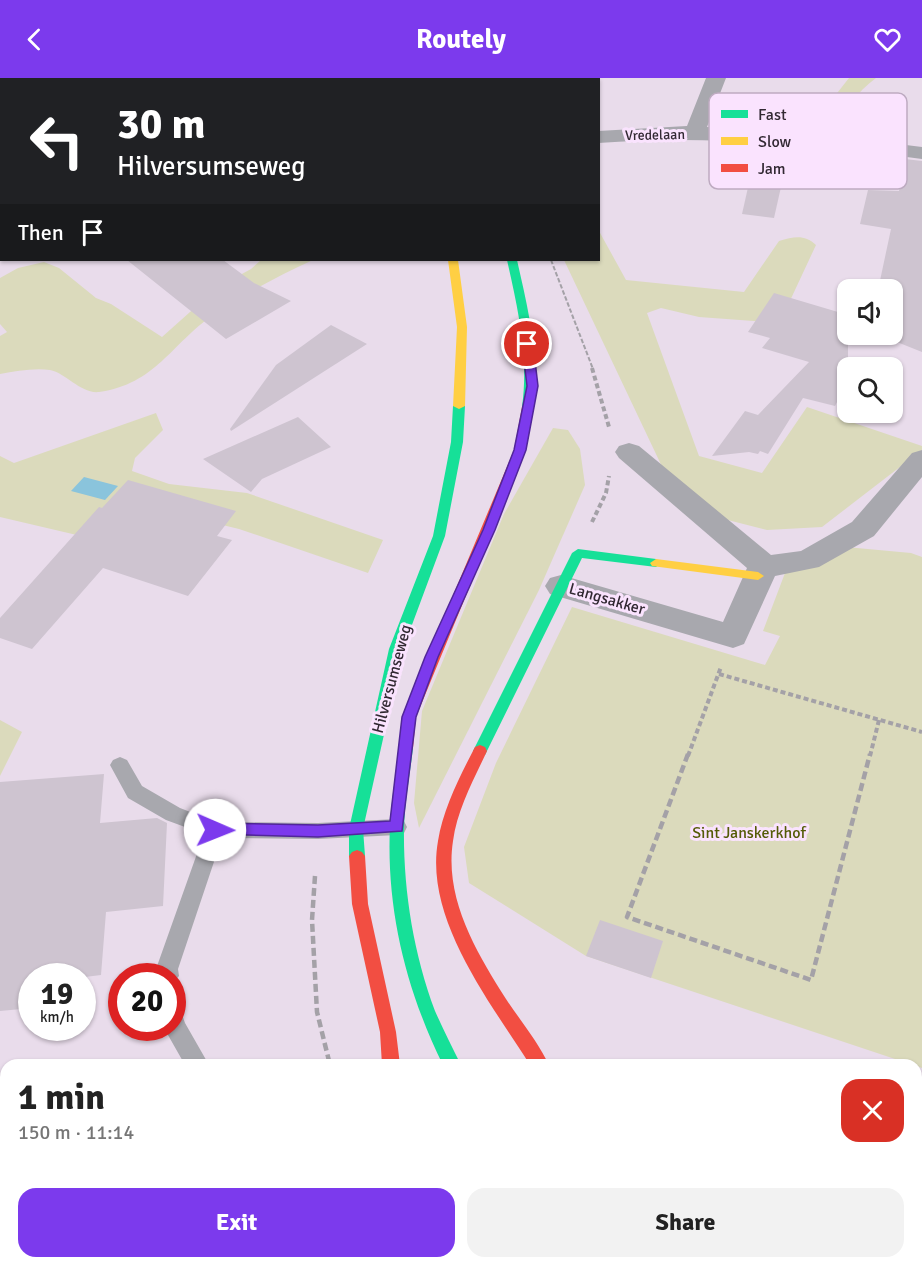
<!DOCTYPE html>
<meta charset="utf-8">
<style>
:root{--surface:#fff;--page:#f2f2f2;--text:#222;--muted:#767676;--accent:#7c3aed}
body{margin:0;font-family:Signika,sans-serif;background:var(--page);color:var(--text);height:100vh;display:flex;flex-direction:column;font-size:22px;white-space:nowrap}
*{box-sizing:border-box;margin:0}
p{font-size:20px;color:var(--muted)}
.icon{flex:none;width:33px;height:33px;fill:none;stroke:currentColor;stroke-width:2;stroke-linecap:round;stroke-linejoin:round}
.map{position:relative;flex:1;overflow:hidden}
.panel{position:absolute;left:0px;top:981px;width:922px;height:210px;display:flex;flex-direction:column;background:var(--surface);border-radius:18px 18px 0 0;box-shadow:0 2px 4px #0004}
.panel>*{flex:none}
.top-card{position:absolute;left:0px;top:0px;width:600px;height:183px;box-shadow:0 2px 4px #0004;background:#202124;color:#fff;overflow:hidden}
.fabs{position:absolute;left:837px;top:201px;display:grid;gap:12px}
.fabs a{display:grid;place-items:center;width:66px;height:66px;border-radius:12px;background:var(--surface);box-shadow:0 2px 4px #0004;font-size:30px}
.speed{position:absolute;left:18px;top:885px;display:flex;gap:12px;font-size:30px;font-weight:700;text-align:center}
.speed>*{display:grid;place-content:center;width:78px;height:78px;border-radius:50%;background:var(--surface);box-shadow:0 2px 4px #0004;line-height:1}
.speed small{font-size:15px;font-weight:400}
.speed .limit{border:9px solid #d22;background:#fff;color:#111}
.pin{position:absolute;display:grid;place-items:center;width:51px;height:51px;color:#fff;margin:-26px;border:3px solid #fff;border-radius:50%;box-shadow:0 2px 6px #0007}
.me{position:absolute;width:66px;margin:-33px;rotate:91deg;stroke-linejoin:round;filter:drop-shadow(0 0 4px #0008)}
.turn{display:flex;align-items:center;gap:21px;height:126px;padding:0 18px;font-size:27px}
.turn .icon{width:78px;height:78px;stroke-width:2.5}
.turn b{display:block;font-size:42px;line-height:51px}
.then{display:flex;align-items:center;height:57px;padding:0 18px;background:#0003;gap:12px;font-size:22px}
.round{display:grid;place-items:center;flex:none;width:63px;height:63px;border-radius:18px;background:var(--page)}
.summary{display:flex;align-items:center;justify-content:space-between;height:102px;padding:0 18px}
h1{font-size:36px;font-weight:800;line-height:45px}
.button{display:flex;gap:12px;margin-top:auto;padding:12px 18px}
.button a{flex:1;height:69px;border-radius:18px;background:var(--accent);color:#fff;font-size:24px;font-weight:800;line-height:69px;text-align:center}
.button a+a{background:var(--page);color:var(--text)}
header{display:flex;justify-content:space-between;align-items:center;height:78px;padding:0 18px;background:var(--accent);color:#fff;font-size:27px;font-weight:800}
.map>svg:first-child{display:block}
.green{fill:#dbdabc}
.water{fill:#8ac4dc}
.building{fill:#cec4d0}
.lines{fill:none;stroke-linecap:round;stroke-linejoin:round}
.path-far2{stroke:#a4a1a7;stroke-width:2;stroke-dasharray:4.5 2;stroke-linecap:butt}
.path-far1{stroke:#a4a1a7;stroke-width:4;stroke-dasharray:5 3;stroke-linecap:butt}
.path{stroke:#a4a1a7;stroke-width:4.5;stroke-dasharray:8 4;stroke-linecap:butt}
.lane{fill:#a8a8ae;fill-rule:evenodd}
.street{fill:#a8a8ae;fill-rule:evenodd}
.fast{fill:#16e098;fill-rule:evenodd}
.slow{fill:#ffcf43;fill-rule:evenodd}
.jam{fill:#f24e42;fill-rule:evenodd}
.route{fill:#7c3aed;stroke:#51269a;stroke-width:1.5}
.labels{text-anchor:middle;dominant-baseline:central;stroke-width:6;stroke-linejoin:round;paint-order:stroke}
.far-street-label{font-size:14px;fill:#322933;stroke:#fae3fe}
.street-label{font-size:16px;fill:#322933;stroke:#fae3fe}
.park-label{font-size:16px;fill:#545b07;stroke:#fae3fe}
.key{fill:#fae3fe;stroke:#beabc1;stroke-width:1.5}
.key-label{font-size:16px;fill:#322933}
</style>
<header><svg class="icon" aria-label="back" viewBox="0 0 24 24"><path d="M15 5l-7 7 7 7"/></svg>Routely<svg class="icon" aria-label="heart" viewBox="0 0 24 24"><path d="M12 20l-8-8c-3-5 5-10 8-4 3-6 11-1 8 4z"/></svg></header>
<div class="map">
<svg width="922" height="1191" viewBox="0 0 922 1191">
<rect width="100%" height="100%" fill="#e9dceb"/>
<g class="green">
<path d="M 849,0 L 876,0 C 857,14 843,32 839,54 L 808,52 Z"/>
<path d="M 599,153 L 626,202 L 744,214 L 779,163 C 794,159 804,156 816,167 L 788,227 L 769,244 L 699,239 L 661,230 L 647,235 L 699,378 L 762,395 L 807,329 L 922,368 L 922,372 L 822,449 L 767,452 L 716,439 L 665,395 L 564,182 L 598,182 Z"/>
<path d="M 261,182 L 313,182 C 278,198 244,216 213,237 C 171,266 156,306 99,314 C 81,316 66,295 50,292 C 34,290 16,293 0,296 L 0,258 L 7,254 L 0,246 L 0,200 L 18,190 L 44,184 L 59,190 L 96,220 L 111,226 L 162,259 L 218,209 L 251,191 Z"/>
<path d="M 156,335 L 163,352 L 135,380 L 132,393 L 169,406 L 247,415 L 383,462 L 368,495 L 239,451 L 202,442 L 81,458 L 0,439 L 0,378 L 14,385 Z"/>
<path d="M 553,350 L 568,352 L 580,371 L 585,407 L 539,512 L 419,750 L 414,725 L 422,633 L 504,436 Z"/>
<path d="M 846,469 L 911,475 L 922,479 L 922,990 L 586,878 L 469,805 L 464,769 L 496,685 L 572,529 L 765,587 L 780,558 L 763,553 L 785,495 Z"/>
<path d="M 0,642 L 22,654 L 0,698 Z"/>
<path d="M 0,1139 L 6,1140 L 6,1185 L 205,1185 L 232,1191 L 0,1191 Z"/>
</g>
<path class="water" d="M 84,399 L 118,408 L 105,422 L 71,413 Z"/>
<g class="building">
<path d="M 905,81 L 922,83 L 922,274 L 877,256 L 892,256 L 892,212 L 878,212 L 891,151 L 860,146 L 868,112 L 899,113 Z"/>
<path d="M 749,105 L 781,109 L 774,140 L 742,136 Z"/>
<path d="M 127,182 L 223,182 L 254,205 L 291,223 L 226,261 Z"/>
<path d="M 774,215 L 848,237 L 848,322 L 839,320 L 835,328 L 803,320 L 768,376 L 760,373 L 758,376 L 749,374 L 712,378 L 745,333 L 758,337 L 809,284 L 762,270 L 770,260 L 748,254 Z"/>
<path d="M 331,247 L 367,266 L 231,353 L 230,351 L 276,287 Z"/>
<path d="M 298,339 L 331,369 L 262,401 L 251,414 L 203,381 Z"/>
<path d="M 128,402 L 236,433 L 217,458 L 232,462 L 188,518 L 103,490 L 32,571 L 0,560 L 0,540 L 99,429 L 102,430 Z"/>
<path d="M 104,696 L 100,745 L 157,740 L 167,745 L 163,828 L 106,834 L 101,897 L 85,899 L 84,925 L 82,898 L 32,898 L 32,930 L 0,933 L 0,704 Z"/>
<path d="M 600,842 L 663,863 L 651,900 L 586,878 Z"/>
</g>
<g class="lines">
<path class="path-far2" d="M 551,182 L 593,291"/>
<g class="path-far1">
<path d="M 592,290 L 609,349"/>
<path d="M 592,444 L 606,415 L 609,398"/>
<path d="M 719,596 L 922,654"/>
<path d="M 688,678 L 721,589"/>
<path d="M 870,678 L 879,642"/>
</g>
<g class="path">
<path d="M 688,676 L 627,839 L 811,902 L 870,676"/>
<path d="M 315,798 L 312,842 L 317,934 L 330,987"/>
<path d="M 0,1183 L 6,1184"/>
<path d="M 11,1185 L 39,1191"/>
<path d="M 364,1191 L 369,1185"/>
<path d="M 376,1191 L 377,1185"/>
</g>
<g class="lane">
<path d="M 120,679 L 127,682 L 142,708 L 180,730 L 216,744 L 318,745 L 397,741 L 404,743 L 407,749 L 404,755 L 397,757 L 318,761 L 222,760 L 178,891 L 179,898 L 172,906 L 172,898 L 157,898 L 156,891 L 204,756 L 166,742 L 128,720 L 110,687 L 113,682 Z"/>
<path d="M 172,928 L 180,931 L 185,945 L 209,987 L 185,987 L 164,950 L 172,950 Z"/>
<path d="M 0,1053 L 6,1054 L 6,1078 L 0,1077 Z"/>
<path d="M 283,1185 L 309,1185 L 310,1191 L 284,1191 Z"/>
</g>
<g class="street">
<path d="M 130,0 L 155,0 L 157,2 L 131,2 Z"/>
<path d="M 706,0 L 726,0 L 707,49 L 802,54 L 922,69 L 922,81 C 814,66 707,57 598,65 L 598,53 L 687,48 Z"/>
<rect x="0" y="123" width="2" height="14"/>
<path d="M 629,365 L 639,368 L 771,477 L 801,473 L 852,444 L 912,375 L 922,372 L 922,399 L 874,458 L 819,489 L 775,498 L 744,566 L 733,570 L 550,516 L 545,508 L 550,500 L 561,497 L 723,544 L 747,490 L 619,380 L 615,374 L 619,368 Z"/>
<path d="M 632,1185 L 679,1185 L 681,1191 L 634,1191 Z"/>
</g>
<g class="fast">
<rect x="474" y="0" width="8" height="2"/>
<path d="M 507,182 L 517,182 C 528,231 540,279 534,329 L 528,332 L 522,329 C 529,279 518,231 507,182 Z"/>
<path d="M 459,325 L 465,328 L 463,364 L 445,458 L 403,571 L 363,751 L 365,778 L 362,782 L 357,784 L 352,782 L 349,778 L 349,751 L 389,571 L 433,458 L 451,364 L 453,328 Z"/>
<path d="M 578,471 L 656,481 L 662,485 L 656,489 L 582,480 L 485,677 L 475,677 L 473,673 L 572,475 Z"/>
<path d="M 406,664 L 411,666 L 413,670 C 410,696 405,722 404,748 C 403,810 413,874 435,933 C 443,951 452,969 461,987 L 443,987 C 406,912 386,831 390,748 C 391,722 396,696 399,670 L 401,666 Z"/>
</g>
<g class="slow">
<path d="M 448,182 L 458,182 L 467,249 L 465,328 L 459,331 L 453,328 L 457,249 Z"/>
<path d="M 656,481 L 758,494 L 764,498 L 758,502 L 652,488 L 650,485 Z"/>
<path d="M 451,1185 L 471,1185 L 469,1191 L 449,1191 Z"/>
<path d="M 565,1185 L 585,1185 L 587,1191 L 567,1191 Z"/>
</g>
<g class="jam">
<rect x="426" y="0" width="8" height="2"/>
<path d="M 528,326 L 534,329 L 526,372 L 416,639 L 413,670 L 411,674 L 401,674 L 399,670 L 402,639 L 514,372 L 522,329 Z"/>
<path d="M 480,667 L 485,669 L 487,673 C 474,701 457,732 453,763 C 444,821 477,875 506,921 C 520,942 538,964 549,987 L 530,987 C 491,925 424,841 438,763 C 443,731 460,698 475,669 Z"/>
<path d="M 357,772 L 362,774 L 365,778 L 368,826 L 396,954 L 400,987 L 382,987 L 380,954 L 352,826 L 349,778 L 352,774 Z"/>
</g>
</g>
<path class="route" d="M 527,262 L 533,266 L 538,308 L 526,372 L 495,452 L 438,579 L 416,639 L 402,753 L 318,759 L 210,756 L 208,752 L 210,747 L 215,745 L 318,747 L 390,743 L 402,639 L 425,579 L 483,452 L 514,372 L 527,308 L 522,266 Z"/>
<g class="labels">
<g class="far-street-label">
<text transform="translate(655 57) rotate(-1)">Vredelaan</text>
</g>
<g class="street-label">
<text transform="translate(607 521) rotate(16)">Langsakker</text>
<text transform="translate(392 601) rotate(-75)">Hilversumseweg</text>
</g>
<g class="park-label">
<text x="749" y="755">Sint Janskerkhof</text>
</g>
</g>
<rect x="709" y="15" width="198" height="96" rx="9" class="key"/>
<rect x="721" y="32" width="27" height="8" fill="#16e098"/>
<rect x="721" y="59" width="27" height="8" fill="#ffcf43"/>
<rect x="721" y="86" width="27" height="8" fill="#f24e42"/>
<g class="key-label">
<text x="758" y="42">Fast</text>
<text x="758" y="69">Slow</text>
<text x="758" y="96">Jam</text>
</g>
</svg>
<div class="fabs">
<a><svg class="icon" aria-label="sound" viewBox="0 0 24 24"><path d="M4 9h4l5-4v14l-5-4H4zM17 9q2 3 0 6"/></svg></a>
<a><svg class="icon" aria-label="search" viewBox="0 0 24 24"><circle cx="10" cy="10" r="6"/><path d="M15 15l6 6"/></svg></a>
</div>
<div class="speed"><div>19<small>km/h</small></div><div class="limit">20</div></div>
<div class="pin" style="left:527px;top:266px;background:#d93025"><svg class="icon" aria-label="arrive" viewBox="0 0 24 24"><path d="M6 21V4h12l-3 4 3 4H6"/></svg></div>
<svg class="me" style="left:215px;top:752px" viewBox="-20 -20 40 40"><circle r="19" fill="#fff"/><path d="M0-13L10 11 0 6-10 11z" fill="#7c3aed"/></svg>
<div class="top-card">
<div class="turn"><svg class="icon" aria-label="left" viewBox="0 0 24 24"><path d="M17 20v-9H6M10 6l-5 5 5 5"/></svg><div><b>30 m</b>Hilversumseweg</div></div>
<div class="then">Then<svg class="icon" aria-label="arrive" viewBox="0 0 24 24"><path d="M6 21V4h12l-3 4 3 4H6"/></svg></div>
</div>
<section class="panel">
<div class="summary"><div><h1>1 min</h1><p>150 m · 11:14</p></div><a class="round" style="background:#d93025;color:#fff"><svg class="icon" aria-label="close" viewBox="0 0 24 24"><path d="M6 6l12 12M18 6L6 18"/></svg></a></div>
<div class="button"><a>Exit</a><a>Share</a></div>
</section>
</div>
